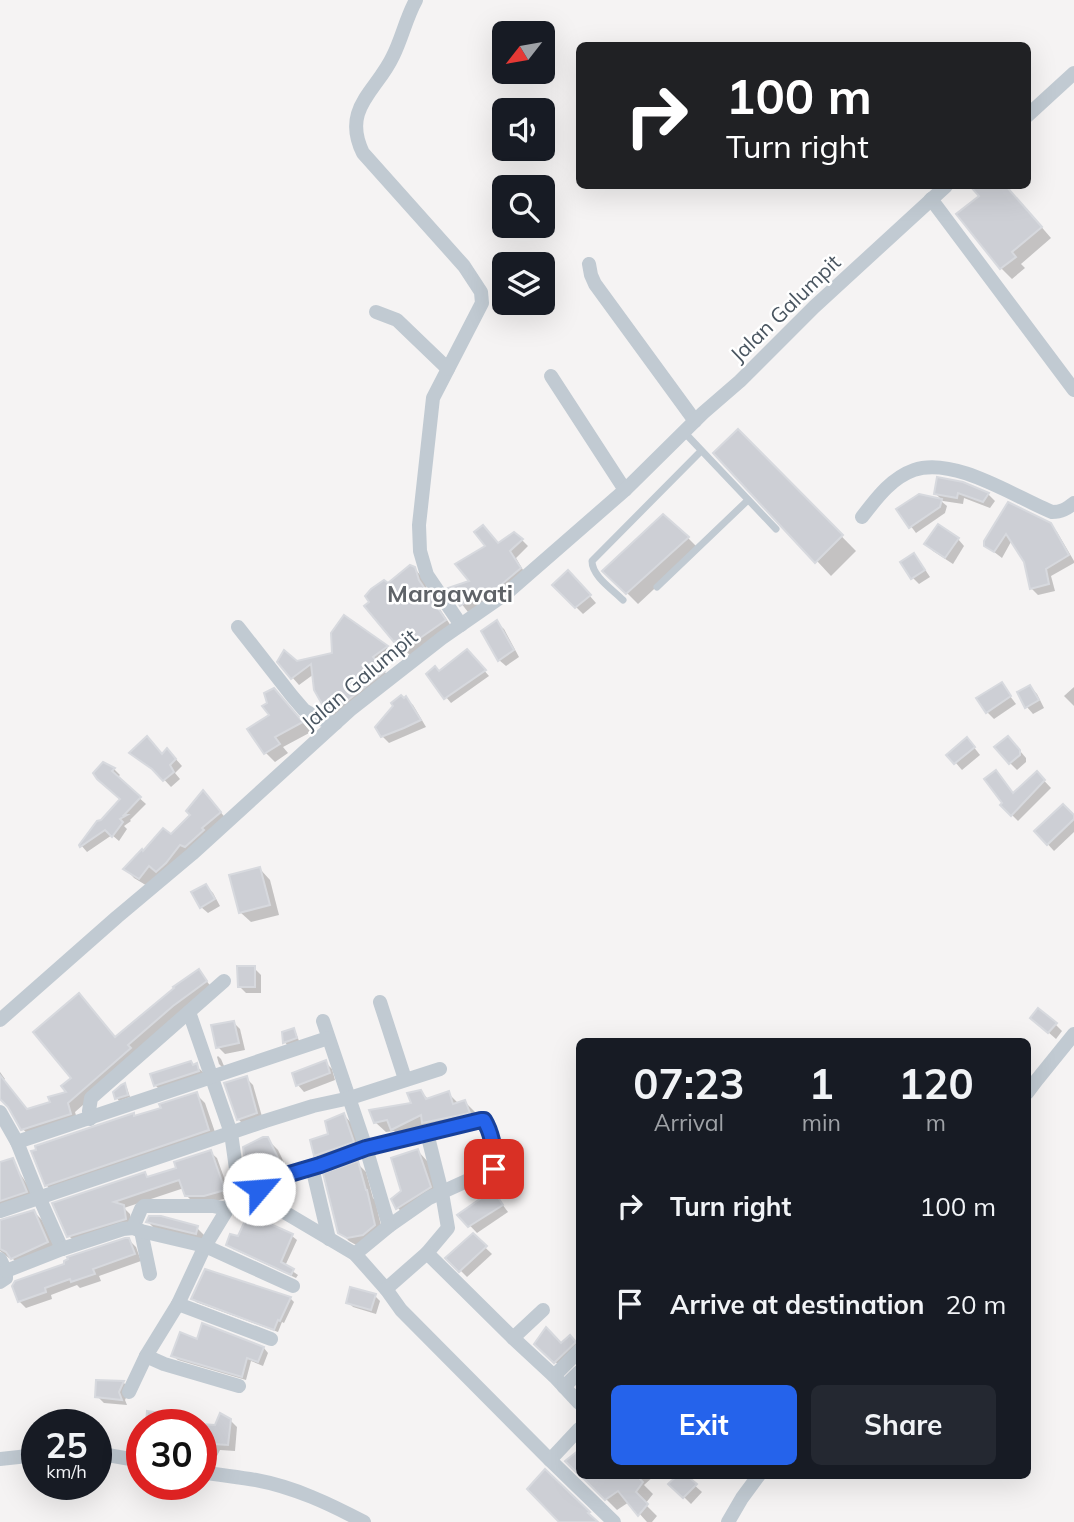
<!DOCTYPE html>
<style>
:root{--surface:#171b24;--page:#242831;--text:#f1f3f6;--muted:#9ea1a6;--accent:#2563eb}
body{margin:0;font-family:Mulish,sans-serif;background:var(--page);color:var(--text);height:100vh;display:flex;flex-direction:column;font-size:26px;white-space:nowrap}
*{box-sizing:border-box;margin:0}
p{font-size:23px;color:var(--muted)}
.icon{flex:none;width:38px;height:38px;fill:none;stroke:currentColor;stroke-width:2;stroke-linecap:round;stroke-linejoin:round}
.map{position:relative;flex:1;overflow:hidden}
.drawer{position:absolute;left:576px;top:1038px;width:455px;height:441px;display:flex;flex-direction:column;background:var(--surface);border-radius:10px;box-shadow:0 7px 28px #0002}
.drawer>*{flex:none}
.hud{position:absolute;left:576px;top:42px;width:455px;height:147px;border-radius:10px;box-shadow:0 7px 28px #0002;background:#202124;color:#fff;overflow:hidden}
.needle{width:46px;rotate:239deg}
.buttons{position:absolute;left:492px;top:21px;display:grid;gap:14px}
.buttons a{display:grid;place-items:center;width:63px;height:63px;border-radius:10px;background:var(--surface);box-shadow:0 7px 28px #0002;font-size:35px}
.speed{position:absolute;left:21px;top:1409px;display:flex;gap:14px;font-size:35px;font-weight:700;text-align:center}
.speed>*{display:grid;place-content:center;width:91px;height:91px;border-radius:50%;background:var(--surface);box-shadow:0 7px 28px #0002;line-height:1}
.speed small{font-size:18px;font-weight:400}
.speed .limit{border:10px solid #d22;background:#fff;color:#111}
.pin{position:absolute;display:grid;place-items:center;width:60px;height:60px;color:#fff;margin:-30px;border-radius:14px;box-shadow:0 4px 10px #0006}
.me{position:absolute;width:77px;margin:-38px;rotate:63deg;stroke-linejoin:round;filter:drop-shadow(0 0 5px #0008)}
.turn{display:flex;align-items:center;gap:24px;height:147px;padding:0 35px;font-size:32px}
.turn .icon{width:91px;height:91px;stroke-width:2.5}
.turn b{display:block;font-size:49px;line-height:60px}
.eta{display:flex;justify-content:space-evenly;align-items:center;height:119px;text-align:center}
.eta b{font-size:42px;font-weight:700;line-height:49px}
.button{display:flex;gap:14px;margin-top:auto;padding:14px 35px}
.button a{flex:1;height:80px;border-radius:10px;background:var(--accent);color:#fff;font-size:28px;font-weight:700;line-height:80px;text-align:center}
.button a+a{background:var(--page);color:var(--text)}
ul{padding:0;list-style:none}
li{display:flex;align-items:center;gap:21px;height:98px;padding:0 35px}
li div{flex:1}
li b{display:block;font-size:26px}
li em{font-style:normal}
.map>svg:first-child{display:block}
.shadow{fill:#0003}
.building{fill:#cdcfd5;stroke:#d7d9de;stroke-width:2}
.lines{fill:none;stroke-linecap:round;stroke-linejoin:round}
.service{stroke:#c1cad2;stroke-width:7}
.minor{stroke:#c1cad2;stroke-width:14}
.route-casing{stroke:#184099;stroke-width:18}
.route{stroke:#2563eb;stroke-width:12}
.labels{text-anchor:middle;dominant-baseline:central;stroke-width:5;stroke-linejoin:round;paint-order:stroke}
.street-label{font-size:21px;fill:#4a5661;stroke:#fff}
.quarter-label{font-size:24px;font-weight:bold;fill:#5f6368;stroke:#fff}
</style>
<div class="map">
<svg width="1074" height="1522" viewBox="0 0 1074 1522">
<rect width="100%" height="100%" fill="#f5f3f3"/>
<g class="shadow">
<path d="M 982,186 L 1006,186 L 1051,238 L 1021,264 L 1025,268 L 1012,279 L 1001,268 L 959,214 L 982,196 L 977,190 Z"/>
<path d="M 738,431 L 856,551 L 831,576 L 817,561 Z"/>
<path d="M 962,484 L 988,494 L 995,501 L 990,508 L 964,498 L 963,504 L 943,501 L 936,494 Z"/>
<path d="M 941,501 L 947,506 L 945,513 L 916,533 L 898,509 Z"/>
<path d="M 1008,504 L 1049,524 L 1057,532 L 1074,561 L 1074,563 L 1051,576 L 1055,591 L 1038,595 L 1031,588 L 1025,562 L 1012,540 L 1002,558 L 985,545 Z"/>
<path d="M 688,538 L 698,548 L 638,604 L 605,571 Z"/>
<path d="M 958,539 L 964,546 L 953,564 L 933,551 L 927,544 Z"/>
<path d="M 522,540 L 528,546 L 516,558 L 526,575 L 468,612 L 450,589 L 472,582 L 499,544 Z"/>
<path d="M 914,556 L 920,562 L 930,577 L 919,584 L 913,578 Z"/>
<path d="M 414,568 L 423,578 L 428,591 L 453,629 L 413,658 L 395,641 Z"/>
<path d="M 575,579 L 596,603 L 583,614 L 554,585 Z"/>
<path d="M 344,618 L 387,647 L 393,654 L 378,664 L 390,678 L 334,717 L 327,710 L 314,674 L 299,685 L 279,662 L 296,663 L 334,654 Z"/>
<path d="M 497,623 L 504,629 L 519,657 L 506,666 L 499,660 Z"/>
<path d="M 467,651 L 489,676 L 451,703 L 428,675 L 440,673 Z"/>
<path d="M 1001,684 L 1016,704 L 994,719 L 987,712 Z"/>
<path d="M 1030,687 L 1037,694 L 1044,708 L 1033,714 L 1027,707 Z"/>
<path d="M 1074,687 L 1074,706 L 1064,696 Z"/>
<path d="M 406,699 L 413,705 L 426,727 L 389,743 L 382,736 Z"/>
<path d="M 283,700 L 311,732 L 283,747 L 288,753 L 275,762 L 265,752 L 272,715 Z"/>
<path d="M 1015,745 L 1026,758 L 1026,762 L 1017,770 L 1010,763 Z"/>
<path d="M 973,746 L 980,755 L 962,770 L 949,755 Z"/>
<path d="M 131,753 L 174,757 L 182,766 L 175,773 L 180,779 L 171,787 L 159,774 Z"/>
<path d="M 103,764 L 114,769 L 120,775 L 117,778 L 146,804 L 130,820 L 131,821 L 124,826 L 127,829 L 119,841 L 112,835 L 87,852 L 81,845 L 122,800 Z"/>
<path d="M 1037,773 L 1051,788 L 1018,821 L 1002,805 Z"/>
<path d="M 211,801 L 229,822 L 149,887 L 134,878 L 126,869 L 144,853 L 171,837 Z"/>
<path d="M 1074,817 L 1074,832 L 1054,851 L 1036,831 Z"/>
<path d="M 260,869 L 270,880 L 279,915 L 251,922 L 240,912 Z"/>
<path d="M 206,886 L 213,893 L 220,906 L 208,913 L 201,907 Z"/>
<path d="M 254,968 L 261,975 L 261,993 L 246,993 L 239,986 Z"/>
<path d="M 198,971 L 214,990 L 75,1112 L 78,1122 L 31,1138 L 23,1129 L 11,1109 L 0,1097 L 0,1072 L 5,1079 L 3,1080 L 28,1110 L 52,1103 L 70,1093 L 116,1039 Z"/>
<path d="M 233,1022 L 240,1029 L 245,1050 L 225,1054 L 218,1047 Z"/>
<path d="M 1039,1024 L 1055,1024 L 1062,1031 L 1056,1039 Z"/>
<path d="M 293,1030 L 296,1033 L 299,1041 L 287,1045 L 285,1042 Z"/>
<path d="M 218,1056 L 221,1059 L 224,1066 L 222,1067 L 219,1064 L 217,1057 Z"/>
<path d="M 325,1062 L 332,1069 L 335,1080 L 304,1092 L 298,1085 Z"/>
<path d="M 196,1066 L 203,1072 L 205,1078 L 162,1092 L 155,1085 Z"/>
<path d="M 246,1078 L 253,1085 L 263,1120 L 245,1126 L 238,1119 Z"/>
<path d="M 125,1085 L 127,1088 L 130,1097 L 119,1101 L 117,1098 Z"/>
<path d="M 421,1092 L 429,1100 L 448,1093 L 459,1104 L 465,1102 L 476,1113 L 479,1123 L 403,1140 L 394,1131 L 386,1132 L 375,1122 L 413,1104 Z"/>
<path d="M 196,1094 L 205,1103 L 217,1138 L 55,1193 L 46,1185 L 133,1115 L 135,1117 L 163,1109 Z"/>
<path d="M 344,1115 L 354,1126 L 363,1153 L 326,1166 L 315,1155 Z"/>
<path d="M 267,1139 L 278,1150 L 291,1177 L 264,1192 L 253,1181 Z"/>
<path d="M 418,1151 L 428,1162 L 440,1198 L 408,1219 L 398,1208 L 394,1199 L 403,1192 Z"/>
<path d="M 210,1152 L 217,1158 L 231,1197 L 212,1202 L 193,1202 L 186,1195 L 184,1188 L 124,1208 L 130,1214 L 132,1226 L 76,1243 L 69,1236 L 145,1174 L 148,1178 L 178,1169 Z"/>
<path d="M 357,1163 L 366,1172 L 373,1198 L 375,1200 L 383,1234 L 358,1246 L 349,1241 L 340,1232 Z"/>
<path d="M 0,1164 L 17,1169 L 29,1187 L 34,1200 L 0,1216 Z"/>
<path d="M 493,1192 L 508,1212 L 477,1233 L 460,1215 Z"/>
<path d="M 34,1212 L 42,1220 L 56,1251 L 20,1266 L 13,1259 L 9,1258 L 0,1251 L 0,1222 Z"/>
<path d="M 249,1216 L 292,1236 L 297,1240 L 285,1266 L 298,1275 L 296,1278 L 233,1249 L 228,1244 L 239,1239 Z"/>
<path d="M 148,1222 L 197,1228 L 204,1235 L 203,1240 L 155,1229 Z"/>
<path d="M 473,1236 L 492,1254 L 467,1277 L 448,1258 Z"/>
<path d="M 129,1240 L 136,1247 L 141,1261 L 99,1276 L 101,1281 L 80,1288 L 77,1285 L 51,1295 L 52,1299 L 26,1308 L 19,1301 Z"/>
<path d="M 206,1271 L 290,1298 L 294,1302 L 284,1323 L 282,1322 L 278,1332 L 196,1302 L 193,1298 Z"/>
<path d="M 352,1289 L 375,1296 L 380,1301 L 376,1314 L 353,1307 L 348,1302 Z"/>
<path d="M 203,1326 L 264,1348 L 268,1353 L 263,1366 L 251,1361 L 246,1380 L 178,1360 L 173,1356 L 198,1341 Z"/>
<path d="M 570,1337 L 579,1347 L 562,1368 L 536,1344 L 561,1345 Z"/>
<path d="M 123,1382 L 130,1389 L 125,1400 L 127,1405 L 104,1403 L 97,1396 Z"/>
<path d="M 149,1413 L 167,1415 L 174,1422 L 174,1424 L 147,1424 Z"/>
<path d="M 230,1420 L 237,1427 L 235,1451 L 220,1450 L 217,1456 L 204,1455 L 216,1427 Z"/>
<path d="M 582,1475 L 655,1475 L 644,1485 L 653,1494 L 645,1504 L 657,1516 L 652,1522 L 647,1522 L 629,1502 L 617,1510 Z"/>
<path d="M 683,1475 L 702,1492 L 691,1504 L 671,1484 Z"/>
</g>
<g class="building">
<path d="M 970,186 L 1006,186 L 1042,227 L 1012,252 L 1016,257 L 1000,269 L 956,214 L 979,196 Z"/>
<path d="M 738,429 L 843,535 L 815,563 L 713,453 Z"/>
<path d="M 937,477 L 963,482 L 989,493 L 983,502 L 958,493 L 957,498 L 934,494 Z"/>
<path d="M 919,494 L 942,499 L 940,507 L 909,528 L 896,509 Z"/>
<path d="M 1008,502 L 1051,523 L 1069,555 L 1046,569 L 1049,584 L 1030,589 L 1024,562 L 1006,534 L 994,552 L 984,546 L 984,541 Z"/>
<path d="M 663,514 L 689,537 L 626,594 L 602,571 Z"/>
<path d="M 938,524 L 959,538 L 945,558 L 924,544 Z"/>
<path d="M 483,525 L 498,543 L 514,532 L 523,539 L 510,551 L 521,568 L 502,584 L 479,601 L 475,602 L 473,598 L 460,606 L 448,588 L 469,581 L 455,564 L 485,546 L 474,532 Z"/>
<path d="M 914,553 L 925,570 L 911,579 L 900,562 Z"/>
<path d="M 410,565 L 415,567 L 419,580 L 446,620 L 403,650 L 395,641 L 394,642 L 364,606 L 369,602 L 365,596 L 371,589 L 384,580 L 388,583 Z"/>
<path d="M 568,570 L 591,595 L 575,608 L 552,585 Z"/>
<path d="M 344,615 L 388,646 L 373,657 L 385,671 L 333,712 L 326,711 L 314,690 L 311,664 L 291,679 L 277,662 L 284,650 L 297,661 L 332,653 L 331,633 Z"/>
<path d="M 497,620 L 514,650 L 498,661 L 481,631 Z"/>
<path d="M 467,649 L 486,670 L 444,699 L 426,674 L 435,666 L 439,671 Z"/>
<path d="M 1002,682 L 1011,696 L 986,713 L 976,698 Z"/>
<path d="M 1030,685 L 1039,700 L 1025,708 L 1017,692 Z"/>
<path d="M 274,688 L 303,722 L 275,737 L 280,744 L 264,754 L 247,729 L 269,715 L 262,706 L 267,703 L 264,693 Z"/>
<path d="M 401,695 L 404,698 L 406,696 L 421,720 L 404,728 L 381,737 L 375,727 L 393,706 L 391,703 Z"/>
<path d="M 147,736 L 162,754 L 167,748 L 176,759 L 170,765 L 174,772 L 163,781 L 152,769 L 129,753 Z"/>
<path d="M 1008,736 L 1020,750 L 1020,755 L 1009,764 L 994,747 Z"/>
<path d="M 967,737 L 975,747 L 954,764 L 946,755 Z"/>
<path d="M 103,762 L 115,768 L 112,771 L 141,797 L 124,815 L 127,815 L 120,819 L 123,822 L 112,837 L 105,830 L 80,847 L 79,845 L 97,821 L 101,820 L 120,799 L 97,779 L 93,773 Z"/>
<path d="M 996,770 L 1013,793 L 1037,771 L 1045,780 L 1011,816 L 1000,805 L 1002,803 L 984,779 Z"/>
<path d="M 203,790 L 221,812 L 202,828 L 204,830 L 185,847 L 180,845 L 166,863 L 156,872 L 149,866 L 139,879 L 123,869 L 142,849 L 143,851 L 163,828 L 171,834 L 190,815 L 186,811 Z"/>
<path d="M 1063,804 L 1074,815 L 1074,819 L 1047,845 L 1034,831 Z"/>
<path d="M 260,867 L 270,905 L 239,913 L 229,875 Z"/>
<path d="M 206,884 L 215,899 L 200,908 L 191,892 Z"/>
<path d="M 237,966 L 255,966 L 255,987 L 238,987 Z"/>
<path d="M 199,969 L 207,981 L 173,1006 L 128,1045 L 131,1048 L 68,1103 L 71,1114 L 21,1130 L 8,1107 L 0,1099 L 0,1075 L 27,1109 L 50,1102 L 48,1097 L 66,1092 L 61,1086 L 71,1078 L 33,1032 L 79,993 L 115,1037 L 174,988 L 173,987 Z"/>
<path d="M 1038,1008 L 1057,1023 L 1048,1033 L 1030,1018 Z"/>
<path d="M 234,1021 L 239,1043 L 216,1048 L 211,1025 Z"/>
<path d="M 294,1028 L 297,1038 L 283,1043 L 282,1032 Z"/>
<path d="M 326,1060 L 330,1073 L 296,1086 L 292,1073 Z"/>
<path d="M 191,1061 L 193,1065 L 197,1063 L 199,1071 L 154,1086 L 150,1074 Z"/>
<path d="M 247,1076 L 257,1113 L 237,1120 L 224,1083 Z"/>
<path d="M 125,1083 L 128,1095 L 115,1099 L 113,1092 L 121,1085 Z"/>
<path d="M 421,1090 L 426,1099 L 449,1091 L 453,1104 L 465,1100 L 470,1113 L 422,1123 L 421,1115 L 391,1130 L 387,1120 L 374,1123 L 369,1110 L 411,1103 L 407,1093 Z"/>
<path d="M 197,1092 L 209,1130 L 45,1186 L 31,1151 L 36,1150 L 35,1146 L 134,1113 L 134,1116 L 161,1108 L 159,1104 Z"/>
<path d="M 344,1113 L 354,1142 L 314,1156 L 310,1140 L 328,1134 L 325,1121 Z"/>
<path d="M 263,1137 L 268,1137 L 282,1166 L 267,1172 L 252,1182 L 246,1170 L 243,1147 Z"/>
<path d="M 418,1149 L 431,1187 L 396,1209 L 391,1199 L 401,1191 L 391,1158 Z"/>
<path d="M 211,1150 L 225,1190 L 204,1196 L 185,1196 L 179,1180 L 114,1202 L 124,1205 L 126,1219 L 67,1237 L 52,1203 L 145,1172 L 147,1177 L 176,1168 L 174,1162 Z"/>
<path d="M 13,1158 L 27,1192 L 0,1201 L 0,1162 Z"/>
<path d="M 358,1161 L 366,1190 L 367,1190 L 375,1225 L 363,1235 L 347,1238 L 338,1233 L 323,1173 Z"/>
<path d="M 493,1190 L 503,1205 L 468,1227 L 457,1215 Z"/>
<path d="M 34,1210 L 48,1242 L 11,1259 L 6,1252 L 0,1249 L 0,1220 Z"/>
<path d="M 248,1214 L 293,1234 L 281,1262 L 294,1269 L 291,1275 L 226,1245 L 230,1234 L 238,1236 Z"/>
<path d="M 149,1216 L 161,1216 L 198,1226 L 196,1234 L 146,1222 Z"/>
<path d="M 473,1233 L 487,1246 L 459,1272 L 445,1258 Z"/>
<path d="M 125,1238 L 129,1238 L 135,1254 L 93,1269 L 95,1274 L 71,1282 L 70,1279 L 45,1288 L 46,1292 L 18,1302 L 12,1286 L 15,1281 L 64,1264 L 64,1261 L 68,1259 L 67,1257 Z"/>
<path d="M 205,1269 L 291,1297 L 280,1321 L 278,1320 L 274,1330 L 191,1299 Z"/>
<path d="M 350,1287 L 376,1294 L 371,1310 L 346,1303 Z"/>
<path d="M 202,1323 L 264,1347 L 258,1362 L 247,1358 L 242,1377 L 171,1356 L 180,1332 L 197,1339 Z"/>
<path d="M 546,1327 L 561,1343 L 570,1335 L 576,1342 L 554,1363 L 534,1344 Z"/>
<path d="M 96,1380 L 124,1381 L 119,1392 L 122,1400 L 95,1397 Z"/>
<path d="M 147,1411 L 168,1414 L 167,1424 L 146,1424 Z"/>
<path d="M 220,1413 L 231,1419 L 228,1445 L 213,1444 L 204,1463 L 201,1463 L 201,1424 L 215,1425 Z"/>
<path d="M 579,1450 L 579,1475 L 565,1461 Z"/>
<path d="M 545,1469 L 590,1512 L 588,1513 L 598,1522 L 559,1522 L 527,1489 Z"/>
<path d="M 580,1475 L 636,1475 L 643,1482 L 636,1492 L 648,1504 L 638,1516 L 618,1491 L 605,1500 Z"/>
<path d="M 678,1475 L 686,1475 L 697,1484 L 683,1498 L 668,1484 Z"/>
</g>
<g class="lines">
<g class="service">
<path d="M 684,432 L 776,529"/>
<path d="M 657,587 L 748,500"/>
<path d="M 623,600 C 612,589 592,576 592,561 L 701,451"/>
</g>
<g class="minor">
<path d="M 416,0 C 406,18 402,38 393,56 C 377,91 341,108 363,153 L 464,266 L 481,292 L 482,303 L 433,398 L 419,525 L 420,551 L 427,575 L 461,625"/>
<path d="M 1027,116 L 1074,73"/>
<path d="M 931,199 L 1074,390"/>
<path d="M 589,264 L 591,275 L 595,284 L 695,421"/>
<path d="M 376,312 L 397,320 L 448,369"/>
<path d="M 551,376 L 625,490"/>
<path d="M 862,517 C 876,499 891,478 914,470 C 954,456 1015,497 1052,512 C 1062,512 1066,509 1074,503"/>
<path d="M 238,627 L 292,696 L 304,710 L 319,719 L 336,723"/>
<path d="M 380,1002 L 405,1079"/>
<path d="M 189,1012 L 231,1133 L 239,1190 L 205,1246 L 178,1304 L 146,1356 L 164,1364 L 239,1386"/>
<path d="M 0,1020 L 117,917 L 192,854 L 350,710 L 442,638 L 508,592 L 625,490 L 703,413 L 740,381 L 814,307 L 946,186"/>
<path d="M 323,1021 L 366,1148 L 411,1136 L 427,1133 L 442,1193 L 448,1228 L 427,1253"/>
<path d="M 1027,1093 L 1036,1081 L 1074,1034"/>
<path d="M 0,1112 L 17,1142 L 39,1197 L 62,1249"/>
<path d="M 90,1119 L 89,1111 L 91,1098 L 224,981"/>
<path d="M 17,1142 L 328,1038"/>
<path d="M 239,1190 L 279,1209 L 355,1254 L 386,1289 L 427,1253 L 513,1338 L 554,1376 L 579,1403"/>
<path d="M 253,1197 C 268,1177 290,1173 312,1167"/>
<path d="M 0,1211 L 265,1121 L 313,1106 L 350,1098 L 440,1069"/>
<path d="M 133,1228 L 141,1209 L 144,1206 L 213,1206 L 227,1209"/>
<path d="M 141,1231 L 150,1274"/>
<path d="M 329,1239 L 312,1167 L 366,1148 L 389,1226 L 429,1198 L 493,1169 L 495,1166 C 496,1153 492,1128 481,1120 L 427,1133"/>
<path d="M 355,1254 L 389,1226"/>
<path d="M 0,1259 L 6,1272 L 6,1278 L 0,1282"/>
<path d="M 6,1271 L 62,1249 L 123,1229 L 133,1228 L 141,1231 L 205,1246 L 293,1286"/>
<path d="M 386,1289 L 401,1310 L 550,1460 L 579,1429"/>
<path d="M 178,1304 L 271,1339"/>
<path d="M 513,1338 L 543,1310"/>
<path d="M 554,1376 L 579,1351"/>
<path d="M 564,1387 L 579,1372"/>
<path d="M 129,1392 L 146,1356"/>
<path d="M 96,1453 L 142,1461"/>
<path d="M 0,1459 L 37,1455"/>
<path d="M 550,1460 L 614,1522"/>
<path d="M 201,1472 C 219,1475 238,1477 256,1480 C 294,1487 330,1504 364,1522"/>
<path d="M 728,1522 L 742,1498 L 759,1475"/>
</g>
</g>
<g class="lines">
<defs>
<path id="route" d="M 259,1189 L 276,1178 L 320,1165 L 366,1148 L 481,1120 L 484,1120 C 492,1133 494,1150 496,1164 L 494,1169"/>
</defs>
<use href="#route" class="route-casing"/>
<use href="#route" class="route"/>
</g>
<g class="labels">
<g class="street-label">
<text transform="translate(785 308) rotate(-44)">Jalan Galumpit</text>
<text transform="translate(359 679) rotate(-40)">Jalan Galumpit</text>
</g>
<g class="quarter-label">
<text x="450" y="593">Margawati</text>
</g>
</g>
</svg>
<div class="buttons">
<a><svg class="needle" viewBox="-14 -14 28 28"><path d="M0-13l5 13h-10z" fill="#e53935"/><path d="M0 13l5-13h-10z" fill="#9ea1a6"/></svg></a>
<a><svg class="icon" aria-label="sound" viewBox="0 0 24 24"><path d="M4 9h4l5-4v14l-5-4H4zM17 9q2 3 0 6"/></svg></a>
<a><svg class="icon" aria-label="search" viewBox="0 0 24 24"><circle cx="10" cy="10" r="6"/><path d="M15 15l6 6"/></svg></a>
<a><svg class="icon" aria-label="layers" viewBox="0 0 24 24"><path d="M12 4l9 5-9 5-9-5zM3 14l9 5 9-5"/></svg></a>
</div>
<div class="speed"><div>25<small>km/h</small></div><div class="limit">30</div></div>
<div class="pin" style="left:494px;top:1169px;background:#d93025"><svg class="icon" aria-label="arrive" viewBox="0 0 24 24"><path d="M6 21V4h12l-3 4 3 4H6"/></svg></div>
<svg class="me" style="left:259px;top:1189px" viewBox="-20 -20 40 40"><circle r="19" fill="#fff"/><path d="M0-13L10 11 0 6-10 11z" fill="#2563eb"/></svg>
<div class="hud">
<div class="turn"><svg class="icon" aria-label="right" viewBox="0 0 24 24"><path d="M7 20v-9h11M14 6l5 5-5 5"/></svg><div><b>100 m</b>Turn right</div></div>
</div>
<section class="drawer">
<div class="eta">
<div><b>07:23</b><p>Arrival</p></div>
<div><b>1</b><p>min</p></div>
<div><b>120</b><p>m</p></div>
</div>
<ul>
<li><svg class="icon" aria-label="right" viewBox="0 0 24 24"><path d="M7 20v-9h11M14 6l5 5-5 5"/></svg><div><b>Turn right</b></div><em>100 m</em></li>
<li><svg class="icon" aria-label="arrive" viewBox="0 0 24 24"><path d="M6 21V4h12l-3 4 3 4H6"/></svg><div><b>Arrive at destination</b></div><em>20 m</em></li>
</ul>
<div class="button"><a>Exit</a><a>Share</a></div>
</section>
</div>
